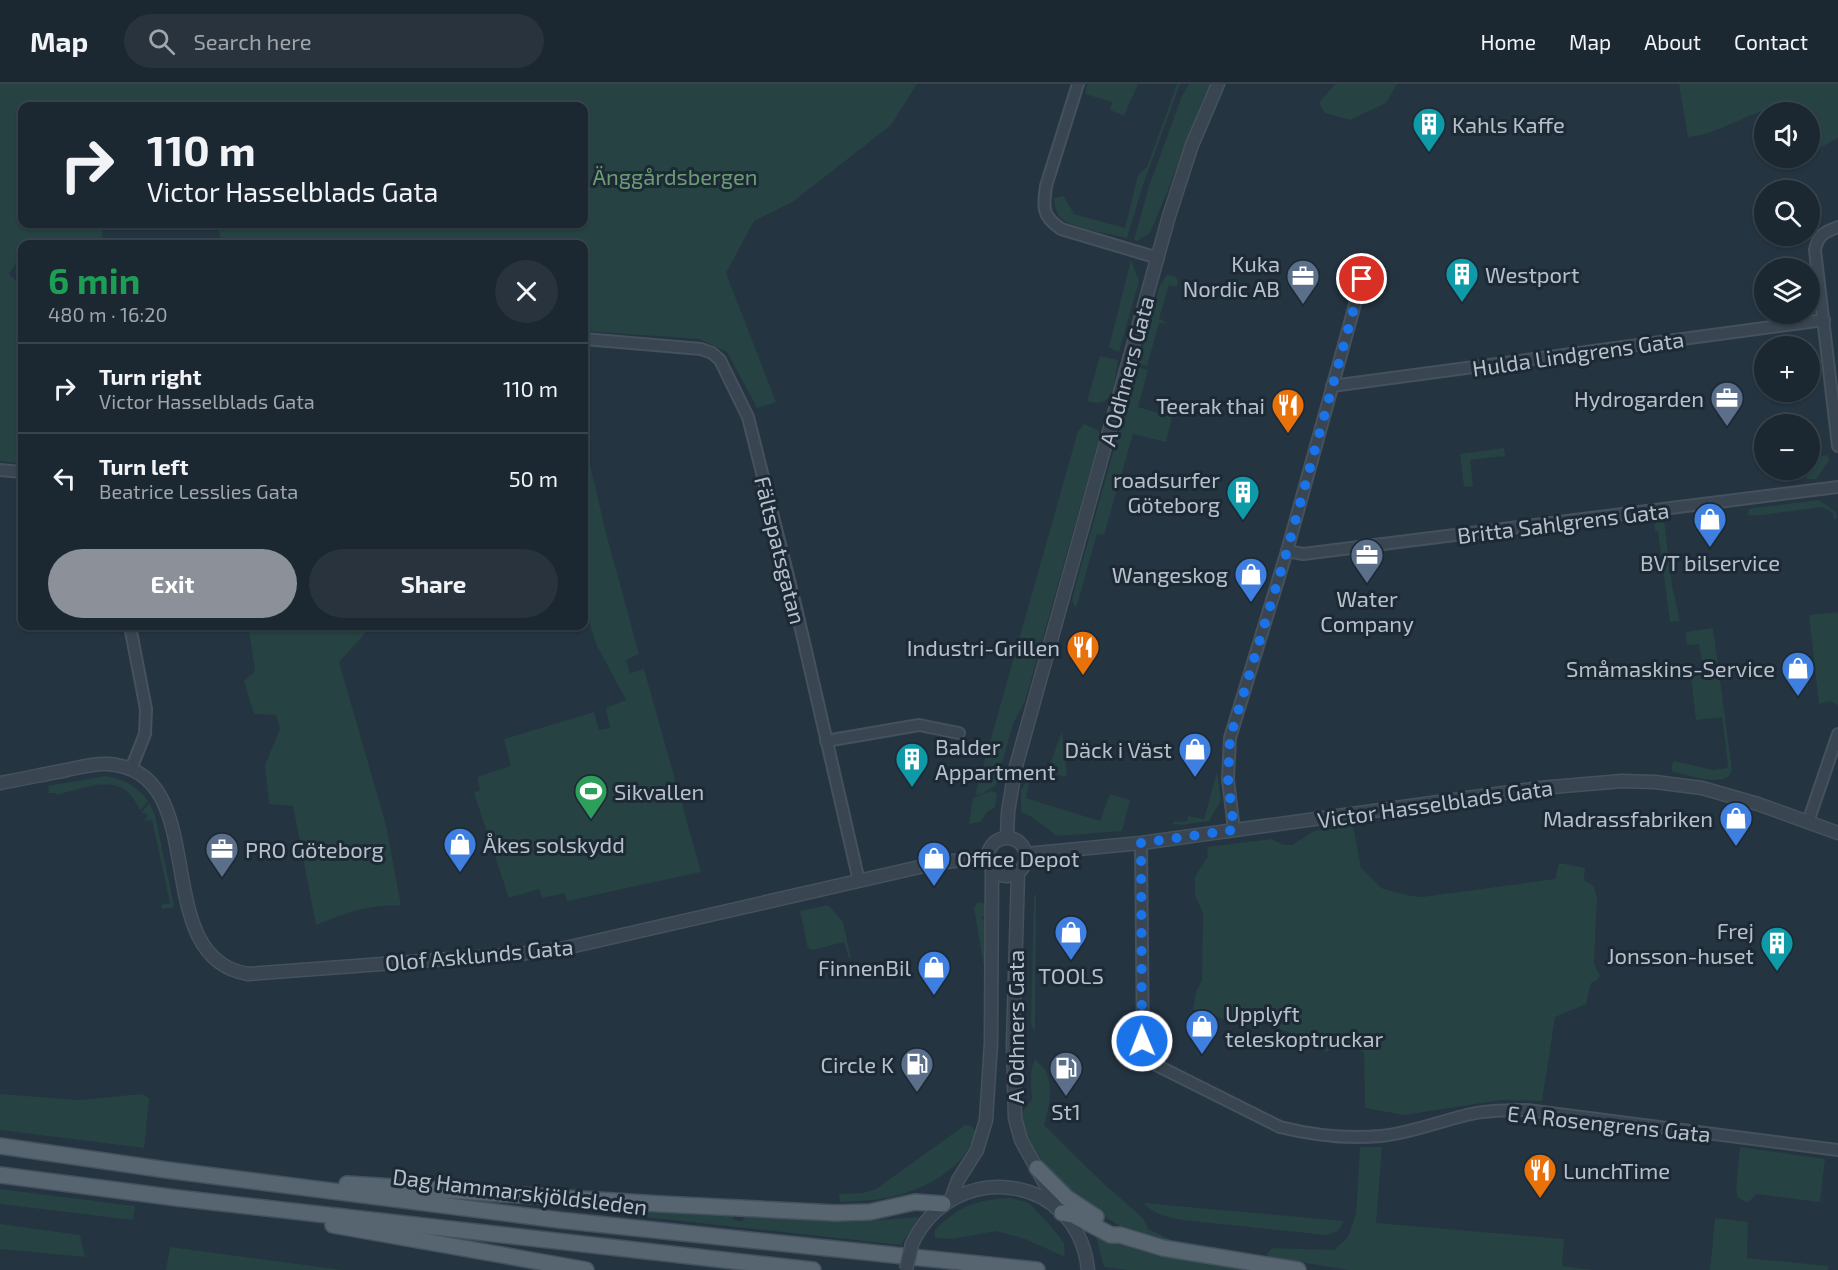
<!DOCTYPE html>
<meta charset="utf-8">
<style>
:root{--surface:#1b2731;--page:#28333d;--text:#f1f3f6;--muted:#a0a5ab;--line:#39444d;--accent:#8c9099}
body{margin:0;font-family:"Exo 2",sans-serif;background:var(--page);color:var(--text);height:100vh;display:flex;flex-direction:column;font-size:22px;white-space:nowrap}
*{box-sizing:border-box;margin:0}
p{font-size:20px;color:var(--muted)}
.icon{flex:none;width:33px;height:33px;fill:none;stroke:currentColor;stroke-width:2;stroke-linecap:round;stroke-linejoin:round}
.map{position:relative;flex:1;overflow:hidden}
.side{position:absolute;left:18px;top:156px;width:570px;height:390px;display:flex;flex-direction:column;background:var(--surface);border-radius:12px;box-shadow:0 2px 4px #0004,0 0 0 2px var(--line)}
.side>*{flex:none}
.guide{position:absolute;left:18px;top:18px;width:570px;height:126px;border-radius:12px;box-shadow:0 2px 4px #0004,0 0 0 2px var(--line);background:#1b2731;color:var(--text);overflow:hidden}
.controls{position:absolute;left:1754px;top:18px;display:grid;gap:12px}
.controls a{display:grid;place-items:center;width:66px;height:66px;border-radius:50%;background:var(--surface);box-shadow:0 2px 4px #0004,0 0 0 2px var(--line);font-size:30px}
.pin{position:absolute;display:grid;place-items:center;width:51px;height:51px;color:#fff;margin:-26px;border:3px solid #fff;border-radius:50%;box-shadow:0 2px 6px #0007}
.me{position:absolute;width:66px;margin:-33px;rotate:359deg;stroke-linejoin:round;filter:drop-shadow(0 0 4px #0008)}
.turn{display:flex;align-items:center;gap:21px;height:126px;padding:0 30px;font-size:27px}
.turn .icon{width:78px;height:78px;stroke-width:2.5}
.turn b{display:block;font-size:42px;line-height:51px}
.round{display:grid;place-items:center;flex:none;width:63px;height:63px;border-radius:32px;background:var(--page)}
.head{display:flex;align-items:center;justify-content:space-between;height:102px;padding:0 30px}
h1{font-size:36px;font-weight:700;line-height:45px;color:#1e9e55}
.action{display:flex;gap:12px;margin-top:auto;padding:12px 30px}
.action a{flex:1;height:69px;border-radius:36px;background:var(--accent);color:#fff;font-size:24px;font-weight:700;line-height:69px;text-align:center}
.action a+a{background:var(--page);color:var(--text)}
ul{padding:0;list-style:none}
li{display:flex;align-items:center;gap:18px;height:90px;padding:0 30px;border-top:2px solid var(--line)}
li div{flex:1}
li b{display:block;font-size:22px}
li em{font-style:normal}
header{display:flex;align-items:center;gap:36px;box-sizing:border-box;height:84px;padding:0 30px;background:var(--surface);border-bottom:2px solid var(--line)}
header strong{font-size:28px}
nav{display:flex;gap:33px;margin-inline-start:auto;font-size:21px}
.search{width:420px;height:54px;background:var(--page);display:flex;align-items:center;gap:15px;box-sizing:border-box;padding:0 21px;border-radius:33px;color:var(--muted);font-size:22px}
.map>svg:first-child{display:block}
.green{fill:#264242}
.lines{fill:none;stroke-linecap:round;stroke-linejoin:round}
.minor-casing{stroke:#45515d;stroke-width:14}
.tertiary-casing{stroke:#45515d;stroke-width:15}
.primary-casing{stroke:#45515d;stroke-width:18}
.minor{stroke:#394551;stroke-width:10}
.tertiary{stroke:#394551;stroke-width:12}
.primary{stroke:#576571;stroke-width:15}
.tertiary-bridge-casing{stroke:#45515d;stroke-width:15;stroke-linecap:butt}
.tertiary-bridge{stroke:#394551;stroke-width:12}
.route{stroke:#1a73e8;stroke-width:10;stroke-dasharray:0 18}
.labels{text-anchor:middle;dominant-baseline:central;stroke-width:6;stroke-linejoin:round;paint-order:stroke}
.poi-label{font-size:22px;fill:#b5c0cb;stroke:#1d2a36;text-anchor:end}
.park-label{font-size:22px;fill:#6b9d72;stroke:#1d2a36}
.street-label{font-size:22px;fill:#b5c0cb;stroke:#1d2a36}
</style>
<header>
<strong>Map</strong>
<div class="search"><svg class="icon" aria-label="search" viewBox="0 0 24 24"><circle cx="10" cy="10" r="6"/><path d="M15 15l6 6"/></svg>Search here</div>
<nav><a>Home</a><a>Map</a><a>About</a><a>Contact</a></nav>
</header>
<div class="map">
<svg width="1838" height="1186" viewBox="0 0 1838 1186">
<rect width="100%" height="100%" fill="#243441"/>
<g class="green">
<path d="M 0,0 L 917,0 L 891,41 L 794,117 L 754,137 L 726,189 L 776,318 L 757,324 L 727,268 L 699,255 L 584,247 L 584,160 L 221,160 L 218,140 L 584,140 L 584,22 L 22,22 L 22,140 L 105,140 L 102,148 L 104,160 L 22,160 L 22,170 L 9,190 L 22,203 L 22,380 L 0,377 Z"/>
<path d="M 1087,0 L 1138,0 L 1124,32 L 1110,26 L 1112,18 L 1085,10 Z"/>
<path d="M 1177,0 L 1180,0 L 1143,101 L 1127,154 C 1112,150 1068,144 1059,132 C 1055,126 1054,120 1054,114 L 1064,112 L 1074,130 L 1125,144 L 1138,91 L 1147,83 Z"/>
<path d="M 1189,0 L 1210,0 L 1202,17 L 1166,111 L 1150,149 L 1137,157 L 1134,156 L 1149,102 L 1182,12 Z"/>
<path d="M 1335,0 L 1397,0 L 1386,19 L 1350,36 L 1325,29 L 1319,19 Z"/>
<path d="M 1679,0 L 1838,0 L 1838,54 L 1809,70 L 1809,28 L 1776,28 L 1773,24 C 1743,31 1719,50 1688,53 Z"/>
<path d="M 1131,176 L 1139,197 L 1119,268 L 1109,263 Z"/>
<path d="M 1167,191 L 1176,193 L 1178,197 L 1177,203 L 1169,201 L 1159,235 L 1167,239 L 1159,239 L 1147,282 L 1138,279 L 1160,201 Z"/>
<path d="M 1100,272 L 1118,276 C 1114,298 1116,326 1087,317 Z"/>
<path d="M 1137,283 L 1148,286 L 1138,323 L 1172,333 L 1166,358 L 1133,350 L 1104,451 L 1097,450 L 1076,524 L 1072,517 L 1074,507 Z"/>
<path d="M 1084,340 L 1098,346 L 1100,352 L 1025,617 L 1013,640 L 996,701 L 982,710 L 975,711 L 1078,347 Z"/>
<path d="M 584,354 L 605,445 L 639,570 L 626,576 L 630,589 L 644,585 L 701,788 L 567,817 L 565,809 L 542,814 L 539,805 L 509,814 L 474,709 L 480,706 L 477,693 L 511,682 L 504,655 L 594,628 L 599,646 L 610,644 L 606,624 L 626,616 L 596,560 L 584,522 Z"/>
<path d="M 1504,364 L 1505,372 L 1470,376 L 1473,402 L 1464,403 L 1460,370 Z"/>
<path d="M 1828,371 L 1829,377 L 1816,395 L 1807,395 L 1806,386 L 1809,386 L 1809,374 Z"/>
<path d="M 1819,416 L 1836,428 L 1837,435 L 1834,435 L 1833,429 L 1823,423 L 1754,432 L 1748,431 L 1749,425 L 1753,424 Z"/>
<path d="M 1655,436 L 1664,436 L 1672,501 L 1680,537 L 1670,538 L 1658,447 L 1655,447 L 1654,439 Z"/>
<path d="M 1838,528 L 1838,621 L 1830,617 L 1819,620 L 1809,531 Z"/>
<path d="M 254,542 L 378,542 L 369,545 L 339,578 L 386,741 L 401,822 C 370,819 344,830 316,841 L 293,722 L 269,720 L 265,681 L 280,645 L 276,631 L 254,630 L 244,597 L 255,587 L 249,546 Z"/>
<path d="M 1713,544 L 1732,686 C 1727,706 1688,690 1673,688 L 1671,683 L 1674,677 L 1713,686 L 1727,684 L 1728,682 L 1722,633 L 1696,636 L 1691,593 L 1704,590 L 1699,560 L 1687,561 L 1686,548 Z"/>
<path d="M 1062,647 L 1067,692 L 1065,693 L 1044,686 L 1051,678 Z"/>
<path d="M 1217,688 L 1221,716 L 1209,737 L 1181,741 L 1173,740 L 1173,738 L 1187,737 L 1188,732 L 1204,735 Z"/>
<path d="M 105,692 C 124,695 137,702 148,717 L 140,727 C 124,686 90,703 57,711 L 56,709 L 49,709 L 48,702 Z"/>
<path d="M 1027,697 L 1029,699 L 1026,714 L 1100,737 L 1110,710 L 1130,716 L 1122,747 L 1057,752 L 1032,733 L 1021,728 L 1021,706 Z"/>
<path d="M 990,707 L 997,709 L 995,723 L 987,728 L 980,738 L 969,740 L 973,714 Z"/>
<path d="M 149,719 L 155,731 L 174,822 L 172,824 L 162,825 L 161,821 L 170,819 L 152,736 L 143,737 L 148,733 L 147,730 L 141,729 Z"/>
<path d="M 1353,741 L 1361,784 L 1381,804 L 1406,811 L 1422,813 L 1555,795 L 1559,779 L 1585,784 L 1584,796 L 1594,802 L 1597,815 L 1594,879 L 1600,892 L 1596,897 L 1591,899 L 1586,920 L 1555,933 L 1542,1017 L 1501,1016 L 1404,1031 L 1365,1024 L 1364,969 C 1351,960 1339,961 1326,968 L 1295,951 L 1265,939 L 1246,942 L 1193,925 L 1196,908 L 1202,896 L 1203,829 L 1195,812 L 1195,793 L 1208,772 L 1207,763 L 1271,755 L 1284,761 L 1292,761 L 1314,747 Z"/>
<path d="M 1036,810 L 1035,945 L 1034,946 L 1031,940 L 1034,812 Z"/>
<path d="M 978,818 L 986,819 L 986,831 L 982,834 L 986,836 L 986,882 L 984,882 L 974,824 Z"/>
<path d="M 828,821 L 843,838 L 851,874 L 849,875 L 844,858 L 813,866 L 809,865 L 807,861 L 800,827 Z"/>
<path d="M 1035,975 C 1038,979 1043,982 1045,986 C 1054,1001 1049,1026 1044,1041 L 1103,1099 L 1143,1134 L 1148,1145 L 1174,1157 C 1166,1156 1158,1156 1150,1154 C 1115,1146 1054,1100 1035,1069 C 1028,1056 1024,1044 1021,1030 L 1032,1015 C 1031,1002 1029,986 1035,975 Z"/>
<path d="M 0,1010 L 79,1016 L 141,1010 L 149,1014 L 144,1064 L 0,1046 Z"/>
<path d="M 965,1041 L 971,1042 L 976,1048 C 965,1086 922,1107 886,1114 C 871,1117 855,1117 840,1118 L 839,1110 L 863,1109 L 876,1105 Z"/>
<path d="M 1360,1063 L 1382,1063 L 1376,1139 L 1564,1155 L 1562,1182 L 1593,1186 L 1349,1186 L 1268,1173 L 1267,1170 L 1272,1164 L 1334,1166 L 1348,1153 L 1356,1130 Z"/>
<path d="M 1740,1063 L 1825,1075 L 1820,1118 L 1757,1110 L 1747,1119 L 1738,1113 L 1736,1106 Z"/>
<path d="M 0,1105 L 135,1122 L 133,1136 L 0,1120 Z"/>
<path d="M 1010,1114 L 1029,1119 L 1050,1141 L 1064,1159 L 1065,1173 L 1025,1155 L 996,1147 L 952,1155 L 935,1154 L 935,1146 C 960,1121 975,1116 1010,1114 Z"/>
<path d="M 1144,1119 L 1344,1137 L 1338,1147 L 1326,1151 L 1182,1136 C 1168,1133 1153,1131 1144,1119 Z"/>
<path d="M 632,1124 L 733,1131 L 733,1136 L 743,1137 L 744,1131 L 850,1138 L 919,1133 L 901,1161 L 635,1132 L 632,1130 Z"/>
<path d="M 1715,1134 L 1748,1138 L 1747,1174 L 1828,1182 L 1828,1186 L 1710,1186 Z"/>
<path d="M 0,1140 L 80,1151 L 85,1173 L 0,1165 Z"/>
<path d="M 1096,1153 L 1164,1171 L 1251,1186 L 1128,1186 L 1104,1183 Z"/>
<path d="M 170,1163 L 343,1186 L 166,1186 Z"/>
</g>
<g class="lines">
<defs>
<g id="minor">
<path d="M 1078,0 L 1046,102 C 1043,124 1042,132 1061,145 L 1158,174"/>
<path d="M 1838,143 C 1824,148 1818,151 1815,166 L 1838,362"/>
<path d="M 584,255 L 701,265 L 712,269 L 720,276 L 748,333 L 797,528 L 859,797"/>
<path d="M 1332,302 L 1824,236"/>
<path d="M 0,386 L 22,388"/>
<path d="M 1287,467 L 1303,470 L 1838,403"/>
<path d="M 130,542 L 146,625 L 145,650 L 131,685"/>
<path d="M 826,657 L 919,641 L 959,649"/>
<path d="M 1808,738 L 1838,650"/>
<path d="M 1234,746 L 1228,695 L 1230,654 L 1287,467 L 1362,195"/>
<path d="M 1141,759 L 1143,965 L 1148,974 L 1156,981 L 1280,1043 C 1312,1051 1349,1055 1381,1052 C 1413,1049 1445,1035 1476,1029 C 1493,1026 1510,1026 1527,1026 L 1838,1066"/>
</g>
<g id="tertiary">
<path d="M 0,699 C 22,695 45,690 67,686 C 80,683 95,679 108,680 C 216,687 145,873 248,890 L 518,870 L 561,865 L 937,779 L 987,773"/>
<path d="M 1007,753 L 1008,728 L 1015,686 L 1169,132 L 1192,61 L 1218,0"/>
<circle cx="1007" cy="773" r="19"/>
<path d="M 1026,770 L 1141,759 L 1540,704 L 1622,697 L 1655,698 L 1702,704 L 1758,720 L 1838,749"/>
<path d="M 1018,789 L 1013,960 L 1015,1034 L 1021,1056 L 1049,1107 L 1055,1123"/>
<path d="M 951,1115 L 958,1096 L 977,1066 L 986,1036 L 991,959 L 992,785"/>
<path d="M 912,1160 C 953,1073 1078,1089 1088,1186"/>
</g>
<g id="primary">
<path d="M 0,1062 L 167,1086 L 559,1136 L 1037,1186"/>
<path d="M 1037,1084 L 1067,1114 L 1096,1133"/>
<path d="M 0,1091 L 177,1114 L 813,1186"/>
<path d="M 347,1100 L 661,1120 L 836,1129 L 870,1128 L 915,1118 L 943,1120"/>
<path d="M 1062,1129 L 1073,1131 L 1111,1151 L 1120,1151 L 1163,1164 L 1298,1186"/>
<path d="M 333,1141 L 586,1186"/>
</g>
</defs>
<use href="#minor" class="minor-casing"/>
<use href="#tertiary" class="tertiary-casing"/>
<use href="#primary" class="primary-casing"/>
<use href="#minor" class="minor"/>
<use href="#tertiary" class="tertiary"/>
<use href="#primary" class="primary"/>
<defs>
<path id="tertiary-bridge" d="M 906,1186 L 912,1160"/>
</defs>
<use href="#tertiary-bridge" class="tertiary-bridge-casing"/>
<use href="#tertiary-bridge" class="tertiary-bridge"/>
</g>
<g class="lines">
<path class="route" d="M 1142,957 L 1141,759 L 1234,746 L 1228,695 L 1230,654 L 1287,467 L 1362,195"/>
</g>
<defs>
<symbol id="building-pin" viewBox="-11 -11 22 30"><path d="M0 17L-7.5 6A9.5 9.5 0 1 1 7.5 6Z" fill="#0f9aa8" stroke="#1d2a36"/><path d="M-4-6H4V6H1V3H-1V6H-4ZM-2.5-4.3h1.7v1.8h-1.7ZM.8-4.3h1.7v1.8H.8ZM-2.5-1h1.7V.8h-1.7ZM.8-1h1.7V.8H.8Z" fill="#fff"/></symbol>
<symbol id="office-pin" viewBox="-11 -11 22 30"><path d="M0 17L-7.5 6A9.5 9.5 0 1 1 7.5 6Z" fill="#5c6f8a" stroke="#1d2a36"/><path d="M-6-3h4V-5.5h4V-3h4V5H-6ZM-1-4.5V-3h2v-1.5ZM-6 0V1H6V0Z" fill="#fff"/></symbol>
<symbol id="restaurant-pin" viewBox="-11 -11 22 30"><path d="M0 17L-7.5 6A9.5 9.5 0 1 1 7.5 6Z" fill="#e8710a" stroke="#1d2a36"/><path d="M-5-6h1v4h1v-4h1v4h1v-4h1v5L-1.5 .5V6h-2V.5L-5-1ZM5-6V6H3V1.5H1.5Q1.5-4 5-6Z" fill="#fff"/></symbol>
<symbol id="shop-pin" viewBox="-11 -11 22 30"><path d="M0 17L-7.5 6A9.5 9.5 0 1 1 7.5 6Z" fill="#3f7fe0" stroke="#1d2a36"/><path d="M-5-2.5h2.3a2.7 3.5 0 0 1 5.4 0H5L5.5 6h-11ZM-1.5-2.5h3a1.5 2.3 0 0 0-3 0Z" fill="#fff"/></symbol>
<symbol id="stadium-pin" viewBox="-11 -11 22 30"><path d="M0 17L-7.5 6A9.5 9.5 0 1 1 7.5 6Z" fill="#2e9e5b" stroke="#1d2a36"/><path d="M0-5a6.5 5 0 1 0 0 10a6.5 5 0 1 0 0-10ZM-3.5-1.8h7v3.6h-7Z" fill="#fff"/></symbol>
<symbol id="fuel-pin" viewBox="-11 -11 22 30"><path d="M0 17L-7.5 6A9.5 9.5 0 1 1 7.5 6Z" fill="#5c6f8a" stroke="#1d2a36"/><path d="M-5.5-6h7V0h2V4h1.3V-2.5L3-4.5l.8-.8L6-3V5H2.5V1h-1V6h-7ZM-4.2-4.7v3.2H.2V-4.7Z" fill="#fff"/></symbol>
</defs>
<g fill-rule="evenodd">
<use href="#building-pin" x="1410" y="21" width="38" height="52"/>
<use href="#building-pin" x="1443" y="171" width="38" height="52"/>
<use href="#office-pin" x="1284" y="173" width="38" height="52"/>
<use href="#office-pin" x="1708" y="295" width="38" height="52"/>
<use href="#restaurant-pin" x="1269" y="302" width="38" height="52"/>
<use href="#building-pin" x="1224" y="389" width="38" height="52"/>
<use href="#shop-pin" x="1691" y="416" width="38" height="52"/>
<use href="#office-pin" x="1348" y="452" width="38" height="52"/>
<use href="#shop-pin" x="1232" y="471" width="38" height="52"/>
<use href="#restaurant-pin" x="1064" y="544" width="38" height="52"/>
<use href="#shop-pin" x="1779" y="565" width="38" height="52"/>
<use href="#shop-pin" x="1176" y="646" width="38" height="52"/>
<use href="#building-pin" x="893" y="656" width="38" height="52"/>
<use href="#stadium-pin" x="572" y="688" width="38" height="52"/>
<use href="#shop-pin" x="1717" y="715" width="38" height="52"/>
<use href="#shop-pin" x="441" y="741" width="38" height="52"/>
<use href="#office-pin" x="203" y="746" width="38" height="52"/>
<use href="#shop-pin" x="915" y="755" width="38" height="52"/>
<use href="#shop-pin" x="1052" y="829" width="38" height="52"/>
<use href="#building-pin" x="1758" y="840" width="38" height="52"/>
<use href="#shop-pin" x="915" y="864" width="38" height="52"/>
<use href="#shop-pin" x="1183" y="923" width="38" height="52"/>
<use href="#fuel-pin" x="898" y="961" width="38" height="52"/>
<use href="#fuel-pin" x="1047" y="965" width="38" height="52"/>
<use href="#restaurant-pin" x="1521" y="1067" width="38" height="52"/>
</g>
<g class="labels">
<g class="poi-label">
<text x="1452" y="40" text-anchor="start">Kahls Kaffe</text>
<text x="1280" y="179">Kuka<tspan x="1280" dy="25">Nordic AB</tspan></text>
<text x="1485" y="190" text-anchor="start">Westport</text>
<text x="1704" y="314">Hydrogarden</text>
<text x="1265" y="321">Teerak thai</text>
<text x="1220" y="395">roadsurfer<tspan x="1220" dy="25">Göteborg</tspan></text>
<text x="1710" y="478" text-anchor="middle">BVT bilservice</text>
<text x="1228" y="490">Wangeskog</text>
<text x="1367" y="514" text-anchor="middle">Water<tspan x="1367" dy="25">Company</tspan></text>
<text x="1060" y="563">Industri-Grillen</text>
<text x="1775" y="584">Småmaskins-Service</text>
<text x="935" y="662" text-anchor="start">Balder<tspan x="935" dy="25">Appartment</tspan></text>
<text x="1172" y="665">Däck i Väst</text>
<text x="614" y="707" text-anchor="start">Sikvallen</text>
<text x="1713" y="734">Madrassfabriken</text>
<text x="483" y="760" text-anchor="start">Åkes solskydd</text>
<text x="245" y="765" text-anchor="start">PRO Göteborg</text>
<text x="957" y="774" text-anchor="start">Office Depot</text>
<text x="1754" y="846">Frej<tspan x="1754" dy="25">Jonsson-huset</tspan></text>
<text x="911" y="883">FinnenBil</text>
<text x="1071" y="891" text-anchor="middle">TOOLS</text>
<text x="1225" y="929" text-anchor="start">Upplyft<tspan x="1225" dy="25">teleskoptruckar</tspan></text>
<text x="894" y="980">Circle K</text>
<text x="1066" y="1027" text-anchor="middle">St1</text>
<text x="1563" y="1086" text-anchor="start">LunchTime</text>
</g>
<g class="park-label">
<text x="675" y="92">Änggårdsbergen</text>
</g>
<g class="street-label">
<text transform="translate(1578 269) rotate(-8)">Hulda Lindgrens Gata</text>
<text transform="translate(1126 287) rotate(-75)">A Odhners Gata</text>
<text transform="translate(1563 438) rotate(-7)">Britta Sahlgrens Gata</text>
<text transform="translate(781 466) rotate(76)">Fältspatsgatan</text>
<text transform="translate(1435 719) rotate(-8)">Victor Hasselblads Gata</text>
<text transform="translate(479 870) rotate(-5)">Olof Asklunds Gata</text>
<text transform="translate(1015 943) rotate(-90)">A Odhners Gata</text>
<text transform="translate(1609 1039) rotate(6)">E A Rosengrens Gata</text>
<text transform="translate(520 1107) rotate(7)">Dag Hammarskjöldsleden</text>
</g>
</g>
</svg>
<div class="controls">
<a><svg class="icon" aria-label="sound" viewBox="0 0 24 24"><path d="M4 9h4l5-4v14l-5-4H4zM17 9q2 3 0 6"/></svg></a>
<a><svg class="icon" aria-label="search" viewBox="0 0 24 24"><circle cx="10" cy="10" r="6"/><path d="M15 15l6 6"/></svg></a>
<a><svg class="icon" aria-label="layers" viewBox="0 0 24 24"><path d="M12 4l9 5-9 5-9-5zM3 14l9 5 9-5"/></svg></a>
<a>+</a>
<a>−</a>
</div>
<div class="pin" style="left:1362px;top:195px;background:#d93025"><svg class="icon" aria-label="arrive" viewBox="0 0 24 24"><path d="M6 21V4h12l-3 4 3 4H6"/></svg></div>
<svg class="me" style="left:1142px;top:957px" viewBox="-20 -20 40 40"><circle r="17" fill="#1a73e8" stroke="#fff" stroke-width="3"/><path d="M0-11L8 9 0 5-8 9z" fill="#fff"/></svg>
<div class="guide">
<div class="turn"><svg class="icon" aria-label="right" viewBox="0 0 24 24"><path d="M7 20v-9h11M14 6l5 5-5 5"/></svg><div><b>110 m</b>Victor Hasselblads Gata</div></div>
</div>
<section class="side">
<div class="head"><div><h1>6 min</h1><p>480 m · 16:20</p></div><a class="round"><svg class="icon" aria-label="close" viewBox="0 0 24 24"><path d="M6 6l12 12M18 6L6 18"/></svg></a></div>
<ul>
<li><svg class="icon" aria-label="right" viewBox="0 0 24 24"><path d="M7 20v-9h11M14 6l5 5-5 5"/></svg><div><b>Turn right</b><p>Victor Hasselblads Gata</p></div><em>110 m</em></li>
<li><svg class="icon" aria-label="left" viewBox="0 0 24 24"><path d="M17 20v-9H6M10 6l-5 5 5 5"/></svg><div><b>Turn left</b><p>Beatrice Lesslies Gata</p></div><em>50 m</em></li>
</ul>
<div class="action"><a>Exit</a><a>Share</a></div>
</section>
</div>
